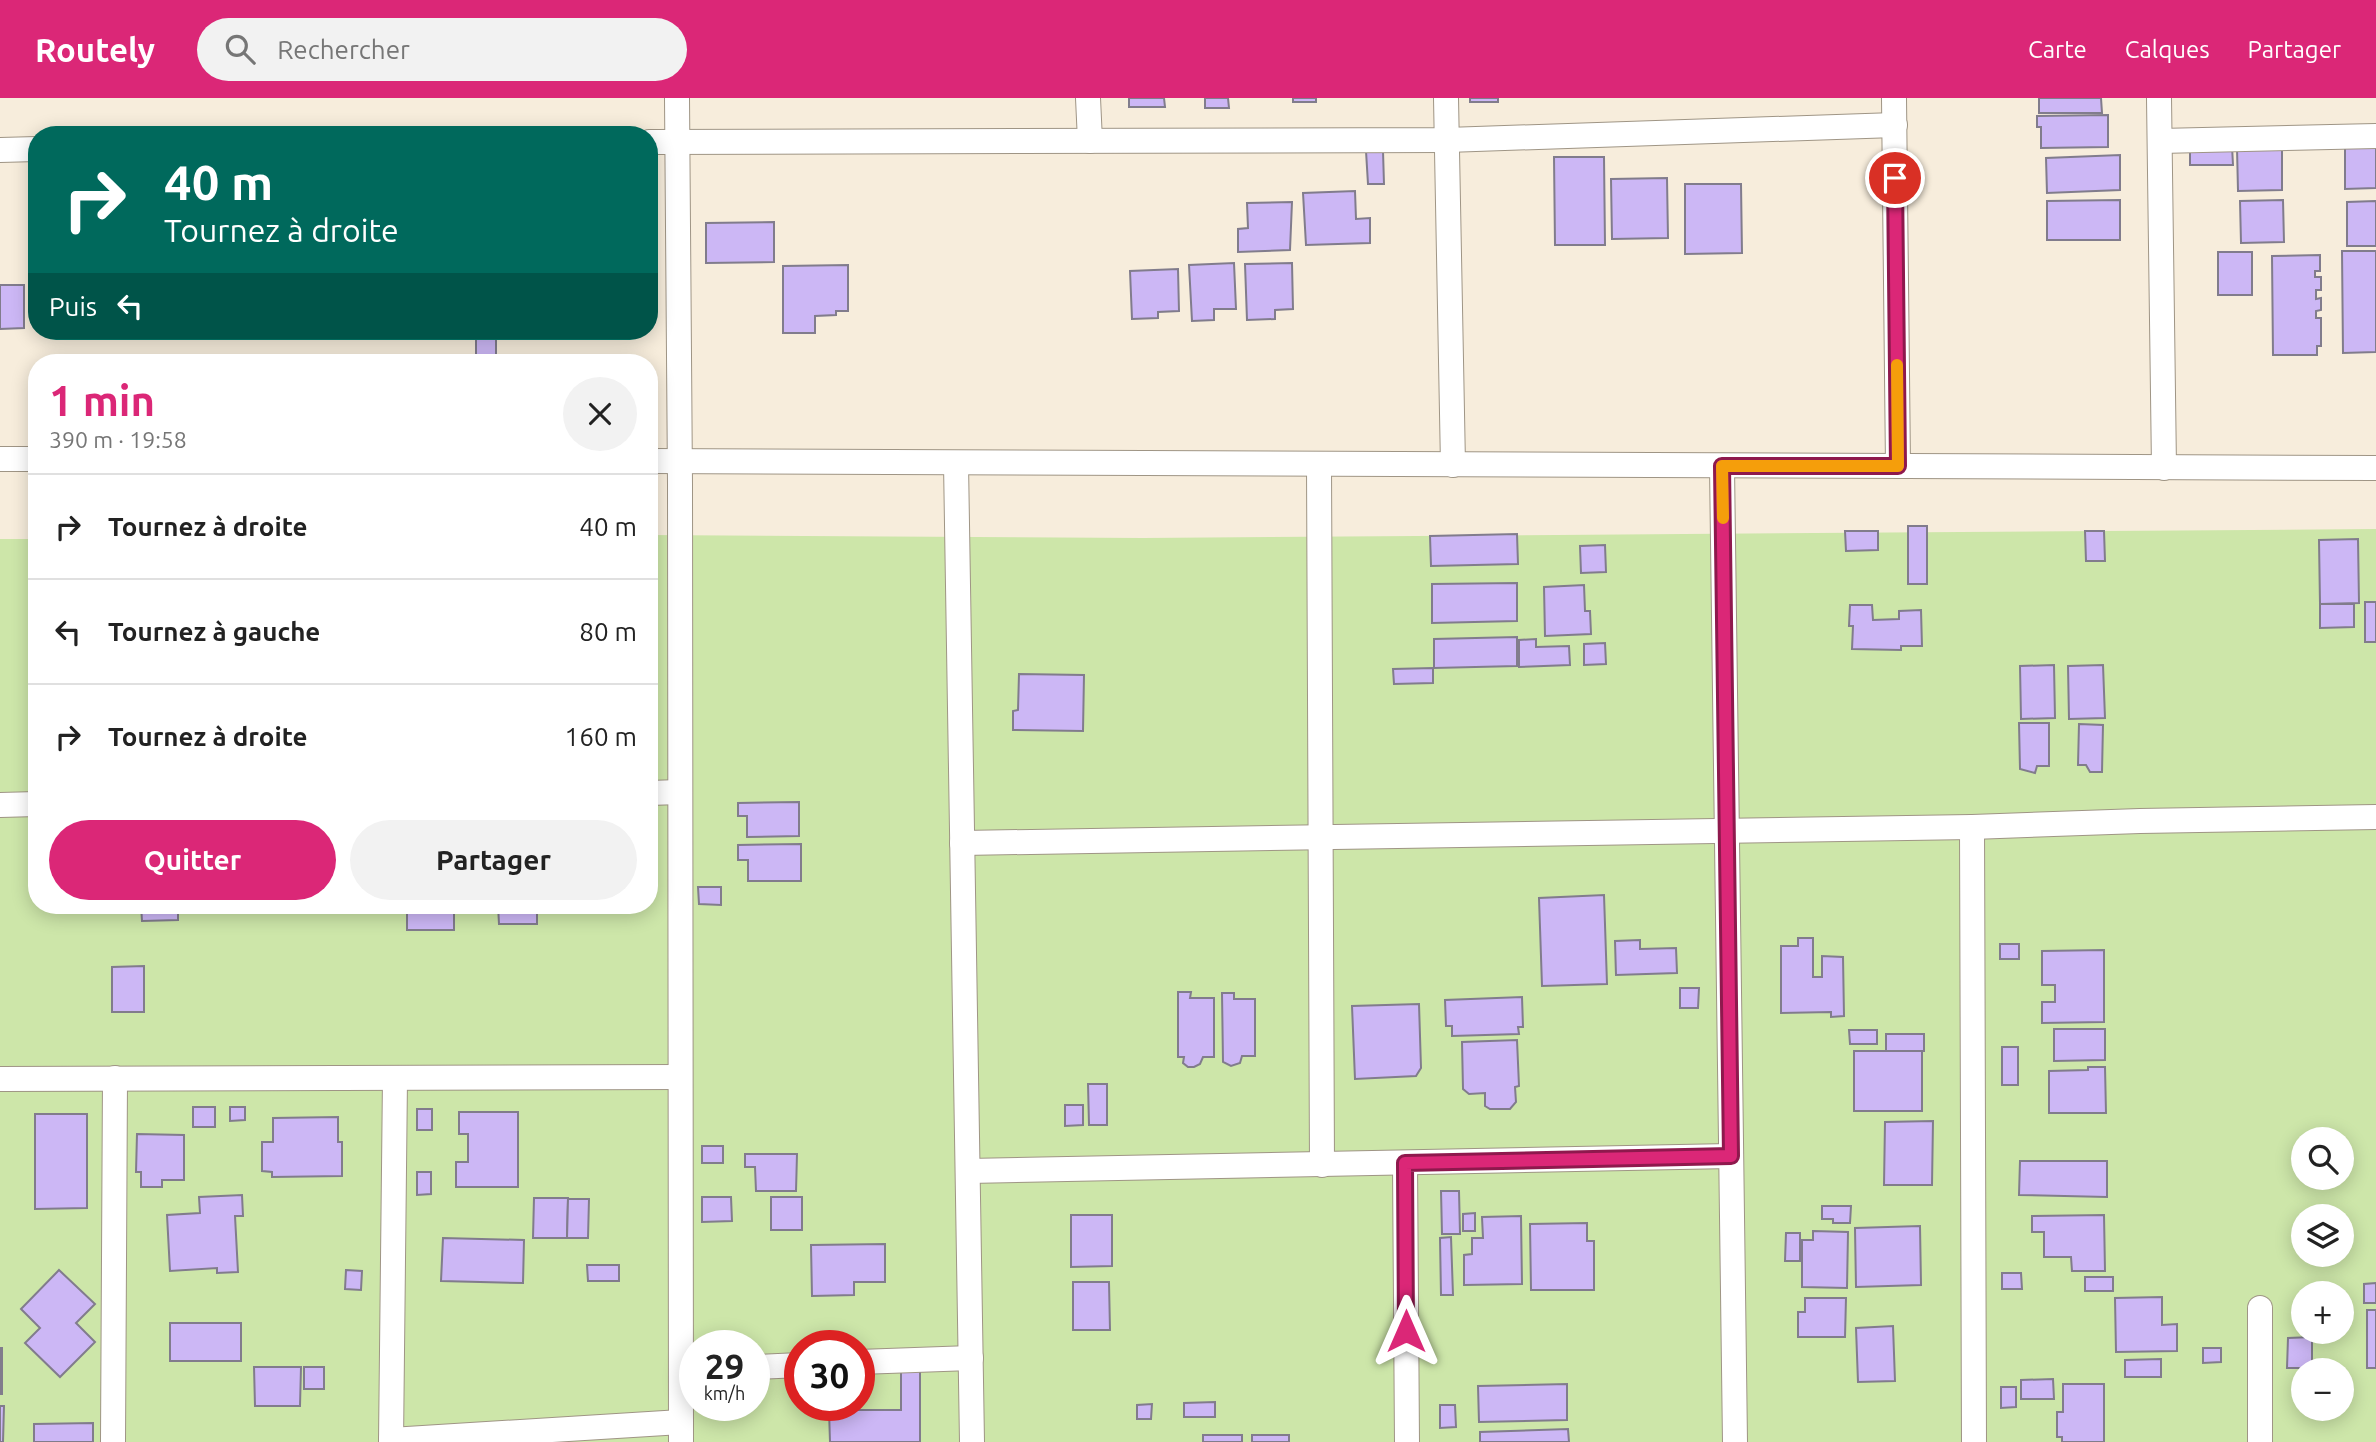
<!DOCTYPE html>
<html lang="fr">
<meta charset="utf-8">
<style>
:root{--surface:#fff;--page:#f2f2f2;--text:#222;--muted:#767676;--line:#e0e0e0;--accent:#db2777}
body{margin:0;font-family:Ubuntu,sans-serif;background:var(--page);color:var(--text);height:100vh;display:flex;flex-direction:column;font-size:26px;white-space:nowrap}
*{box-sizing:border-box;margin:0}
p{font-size:23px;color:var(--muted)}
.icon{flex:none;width:38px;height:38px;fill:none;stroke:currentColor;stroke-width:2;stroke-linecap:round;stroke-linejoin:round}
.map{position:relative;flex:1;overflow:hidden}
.drawer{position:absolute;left:28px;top:256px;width:630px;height:560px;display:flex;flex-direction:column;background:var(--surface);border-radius:28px;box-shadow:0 4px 18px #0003}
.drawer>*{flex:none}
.banner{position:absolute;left:28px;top:28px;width:630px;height:214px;border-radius:28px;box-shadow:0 4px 18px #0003;background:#00695c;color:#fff;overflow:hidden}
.fabs{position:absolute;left:2291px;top:1029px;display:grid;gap:14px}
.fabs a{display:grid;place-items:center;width:63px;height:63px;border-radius:50%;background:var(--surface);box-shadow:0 4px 18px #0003;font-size:35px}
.speed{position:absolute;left:679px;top:1232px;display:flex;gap:14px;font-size:35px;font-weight:700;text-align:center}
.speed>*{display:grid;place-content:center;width:91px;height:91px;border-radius:50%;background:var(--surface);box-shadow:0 4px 18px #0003;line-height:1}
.speed small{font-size:18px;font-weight:400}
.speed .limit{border:10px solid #d22;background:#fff;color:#111}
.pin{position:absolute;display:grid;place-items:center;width:60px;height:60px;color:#fff;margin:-30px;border:4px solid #fff;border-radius:50%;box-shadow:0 2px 7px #0007}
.me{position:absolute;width:77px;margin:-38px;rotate:0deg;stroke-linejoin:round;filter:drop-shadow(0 0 5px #0008)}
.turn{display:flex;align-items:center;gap:24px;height:147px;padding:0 21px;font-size:32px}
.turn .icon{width:91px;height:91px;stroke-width:2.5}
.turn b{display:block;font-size:49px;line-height:60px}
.then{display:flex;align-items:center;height:66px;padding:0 21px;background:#0003;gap:14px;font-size:26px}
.round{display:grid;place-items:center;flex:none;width:74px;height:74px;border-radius:37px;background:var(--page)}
.overview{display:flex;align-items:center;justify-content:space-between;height:119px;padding:0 21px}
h1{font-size:42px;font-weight:700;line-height:52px;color:var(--accent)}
.button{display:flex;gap:14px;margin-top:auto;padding:14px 21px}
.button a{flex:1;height:80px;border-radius:42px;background:var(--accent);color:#fff;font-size:28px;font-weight:700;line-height:80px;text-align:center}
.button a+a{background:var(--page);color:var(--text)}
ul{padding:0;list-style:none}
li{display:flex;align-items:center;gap:21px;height:105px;padding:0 21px;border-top:2px solid var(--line)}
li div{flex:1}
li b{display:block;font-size:26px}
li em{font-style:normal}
header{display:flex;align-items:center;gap:42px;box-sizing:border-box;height:98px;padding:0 35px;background:var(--accent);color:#fff}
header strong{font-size:33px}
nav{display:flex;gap:38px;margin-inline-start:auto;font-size:24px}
.search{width:490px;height:63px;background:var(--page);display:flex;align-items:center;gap:18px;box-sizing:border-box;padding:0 24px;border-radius:38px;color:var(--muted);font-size:26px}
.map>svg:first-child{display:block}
.green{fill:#cde6a9;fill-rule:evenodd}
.building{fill:#ccb7f5;stroke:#817c8c;stroke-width:2}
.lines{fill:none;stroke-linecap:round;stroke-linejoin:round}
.minor-casing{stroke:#9f9585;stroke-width:26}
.minor{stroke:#fff;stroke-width:24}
.route-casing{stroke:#8e194d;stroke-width:18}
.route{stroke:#db2777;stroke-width:12}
.slow{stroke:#f59e0b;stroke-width:12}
</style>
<header>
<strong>Routely</strong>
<div class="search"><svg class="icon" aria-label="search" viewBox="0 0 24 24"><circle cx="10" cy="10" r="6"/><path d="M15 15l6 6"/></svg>Rechercher</div>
<nav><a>Carte</a><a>Calques</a><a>Partager</a></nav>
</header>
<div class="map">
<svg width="2376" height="1344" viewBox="0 0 2376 1344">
<rect width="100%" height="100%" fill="#f7eddc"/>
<path class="green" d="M 2376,431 L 2376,1344 L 0,1344 L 0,441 L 37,441 L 37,807 L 649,807 L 649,437 L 1143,440 ZM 2303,1041 L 2342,1041 L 2342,1080 L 2303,1080 ZM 2303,1118 L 2342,1118 L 2342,1157 L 2303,1157 ZM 2303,1195 L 2342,1195 L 2342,1234 L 2303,1234 ZM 695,1248 L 754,1248 L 754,1307 L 695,1307 ZM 800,1248 L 859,1248 L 859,1307 L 800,1307 ZM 2303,1272 L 2342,1272 L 2342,1311 L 2303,1311 Z"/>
<g class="building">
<path d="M 1129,0 L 1164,0 L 1165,9 L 1129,9 Z"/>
<path d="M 1205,0 L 1228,0 L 1229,10 L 1205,10 Z"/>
<rect x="1293" y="0" width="23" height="4"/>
<rect x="1470" y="0" width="28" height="4"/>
<path d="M 2039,0 L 2101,0 L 2102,15 L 2039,15 Z"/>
<path d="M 2108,17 L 2108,49 L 2041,50 L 2041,29 L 2037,29 L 2037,18 Z"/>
<path d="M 2190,48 L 2232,48 L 2233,67 L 2190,67 Z"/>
<path d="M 2282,49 L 2282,92 L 2238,93 L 2237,50 Z"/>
<path d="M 2376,49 L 2376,90 L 2345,91 L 2345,50 Z"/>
<path d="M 1366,53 L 1383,53 L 1384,86 L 1368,86 Z"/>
<path d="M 2120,57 L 2120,92 L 2047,95 L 2046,60 Z"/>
<path d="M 1554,59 L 1604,59 L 1605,147 L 1555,147 Z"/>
<path d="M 1667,80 L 1668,140 L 1612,141 L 1611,81 Z"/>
<path d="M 1685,86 L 1741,86 L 1742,155 L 1685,156 Z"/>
<path d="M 1355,93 L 1356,121 L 1370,120 L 1370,145 L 1306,147 L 1303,95 Z"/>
<path d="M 2120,102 L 2120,142 L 2047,142 L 2047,103 Z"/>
<path d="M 2283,102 L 2284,144 L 2241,145 L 2240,103 Z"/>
<path d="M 2376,103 L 2376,148 L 2347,148 L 2347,104 Z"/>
<path d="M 1292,104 L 1290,152 L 1238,154 L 1238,131 L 1248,130 L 1247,105 Z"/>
<path d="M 774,124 L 774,164 L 706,165 L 706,125 Z"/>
<path d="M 2342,153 L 2376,153 L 2376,254 L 2343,255 Z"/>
<rect x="2218" y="154" width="34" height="43"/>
<path d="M 2320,157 L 2320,173 L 2315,173 L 2315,179 L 2321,179 L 2321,192 L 2316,192 L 2316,201 L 2321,200 L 2321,212 L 2316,213 L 2316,220 L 2321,220 L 2321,248 L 2317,248 L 2317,257 L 2273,257 L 2272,158 Z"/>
<path d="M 1234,165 L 1236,211 L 1214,211 L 1214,222 L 1192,223 L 1189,167 Z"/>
<path d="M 1292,165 L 1293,211 L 1275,212 L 1275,221 L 1247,222 L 1245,166 Z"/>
<path d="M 848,167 L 848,213 L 836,213 L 836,217 L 815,218 L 815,235 L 783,235 L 783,168 Z"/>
<path d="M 1178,171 L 1179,213 L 1158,214 L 1158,220 L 1132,221 L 1130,173 Z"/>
<path d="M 0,187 L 24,187 L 24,230 L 0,231 Z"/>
<path d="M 393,233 L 469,233 L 422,236 L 422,234 Z"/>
<rect x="476" y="233" width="20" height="31"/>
<rect x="1908" y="428" width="19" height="58"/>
<path d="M 1845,433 L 1878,433 L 1878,452 L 1846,453 Z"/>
<path d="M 2085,433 L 2104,433 L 2105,463 L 2086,463 Z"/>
<path d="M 1517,436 L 1518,466 L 1431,468 L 1430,438 Z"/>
<path d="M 2358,441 L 2359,505 L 2320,506 L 2319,442 Z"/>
<path d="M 1605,447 L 1606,474 L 1581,475 L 1580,448 Z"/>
<path d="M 1517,485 L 1517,523 L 1432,525 L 1432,486 Z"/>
<path d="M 1584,487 L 1585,513 L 1590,513 L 1591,536 L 1545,538 L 1544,489 Z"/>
<rect x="2365" y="504" width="11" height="40"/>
<path d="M 2320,506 L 2354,506 L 2354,529 L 2320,530 Z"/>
<path d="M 1850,507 L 1872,507 L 1873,522 L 1899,521 L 1899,513 L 1921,512 L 1922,548 L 1901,548 L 1901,552 L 1852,551 L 1853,528 L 1849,528 Z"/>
<path d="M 1517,539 L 1517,568 L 1434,570 L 1434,541 Z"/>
<path d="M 1536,541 L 1536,549 L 1569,548 L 1570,567 L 1519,569 L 1519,542 Z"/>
<path d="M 1605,545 L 1606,566 L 1584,567 L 1584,546 Z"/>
<path d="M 2054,567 L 2055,620 L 2021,621 L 2020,568 Z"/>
<path d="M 2103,567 L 2105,620 L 2069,621 L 2068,568 Z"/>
<path d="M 1433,570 L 1433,585 L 1394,586 L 1393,571 Z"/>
<path d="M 1019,576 L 1084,577 L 1083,633 L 1013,632 L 1013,613 L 1018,612 Z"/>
<path d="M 2019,625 L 2049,625 L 2049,668 L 2037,668 L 2035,675 L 2020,671 Z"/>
<path d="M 2079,626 L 2103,627 L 2102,674 L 2090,674 L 2086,667 L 2078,667 Z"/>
<path d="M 799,704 L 799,738 L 747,739 L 747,718 L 738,718 L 738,705 Z"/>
<path d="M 801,746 L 801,783 L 748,783 L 748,762 L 738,762 L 738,747 Z"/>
<path d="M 698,789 L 721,789 L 721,807 L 699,806 Z"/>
<path d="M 1604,797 L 1607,886 L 1542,888 L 1539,800 Z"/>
<path d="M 141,807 L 196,807 L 196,810 L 178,810 L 178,822 L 142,823 Z"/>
<rect x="407" y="807" width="47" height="25"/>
<path d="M 498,807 L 537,807 L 537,826 L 499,826 Z"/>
<path d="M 1798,840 L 1813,840 L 1813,879 L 1822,879 L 1822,858 L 1843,859 L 1844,918 L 1831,919 L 1831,914 L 1781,915 L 1781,848 L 1798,848 Z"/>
<path d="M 1640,842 L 1640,851 L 1676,850 L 1677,875 L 1616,877 L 1615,843 Z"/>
<rect x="2000" y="846" width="19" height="15"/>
<path d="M 2104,852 L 2104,924 L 2042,925 L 2042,904 L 2055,904 L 2055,887 L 2042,887 L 2042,853 Z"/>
<path d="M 144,868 L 144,914 L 112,914 L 112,869 Z"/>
<path d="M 1680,890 L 1699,890 L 1698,910 L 1680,910 Z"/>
<path d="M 1178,894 L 1191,894 L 1190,900 L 1214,900 L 1214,959 L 1203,959 L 1200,966 L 1194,969 L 1188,969 L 1183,965 L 1184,959 L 1178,959 Z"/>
<path d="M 1222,895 L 1234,895 L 1234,901 L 1255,901 L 1255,958 L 1242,958 L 1240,965 L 1231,968 L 1223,964 Z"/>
<path d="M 1522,899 L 1523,929 L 1518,929 L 1519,936 L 1452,938 L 1452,928 L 1446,928 L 1445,902 Z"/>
<path d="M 1419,906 L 1421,970 L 1416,978 L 1355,981 L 1352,908 Z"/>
<path d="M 2054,931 L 2105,931 L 2105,962 L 2054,963 Z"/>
<path d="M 1849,932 L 1877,932 L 1877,946 L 1850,946 Z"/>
<rect x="1886" y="936" width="38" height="17"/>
<path d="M 1517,942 L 1519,988 L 1515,989 L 1516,1004 L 1510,1011 L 1490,1011 L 1485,1008 L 1485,995 L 1469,996 L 1463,991 L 1462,944 Z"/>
<rect x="2002" y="949" width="16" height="38"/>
<rect x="1854" y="953" width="68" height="60"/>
<path d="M 2088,969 L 2105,969 L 2106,1015 L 2049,1015 L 2049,973 L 2088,972 Z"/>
<path d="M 1088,986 L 1107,986 L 1107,1027 L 1089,1027 Z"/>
<path d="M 1065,1007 L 1083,1007 L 1083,1027 L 1065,1028 Z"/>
<rect x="193" y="1009" width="22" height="20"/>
<path d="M 230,1009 L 245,1009 L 245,1022 L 230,1023 Z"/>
<rect x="417" y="1011" width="15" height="21"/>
<path d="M 459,1014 L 518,1014 L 518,1089 L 456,1089 L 456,1064 L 468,1064 L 468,1036 L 459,1036 Z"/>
<path d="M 35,1016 L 87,1016 L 87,1110 L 35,1111 Z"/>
<path d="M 338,1019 L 338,1044 L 342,1044 L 342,1078 L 272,1079 L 272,1074 L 262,1073 L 262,1044 L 273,1044 L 273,1020 Z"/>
<path d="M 1933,1023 L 1932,1087 L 1884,1087 L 1885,1024 Z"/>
<path d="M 137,1036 L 184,1037 L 184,1082 L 162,1082 L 162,1089 L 141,1089 L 141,1074 L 136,1074 Z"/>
<rect x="702" y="1048" width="21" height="17"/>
<path d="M 745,1056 L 797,1056 L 796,1093 L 756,1093 L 755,1069 L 745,1069 Z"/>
<path d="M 2020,1063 L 2107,1063 L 2107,1099 L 2019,1097 Z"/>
<path d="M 417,1074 L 431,1074 L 431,1096 L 417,1097 Z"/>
<path d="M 1441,1093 L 1459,1093 L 1460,1136 L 1442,1136 Z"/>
<path d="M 242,1097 L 243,1118 L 235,1118 L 238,1174 L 217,1175 L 217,1170 L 170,1173 L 167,1117 L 200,1115 L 199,1099 Z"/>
<path d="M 702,1099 L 731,1099 L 732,1123 L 702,1124 Z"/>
<rect x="771" y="1099" width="31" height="33"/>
<path d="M 534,1100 L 568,1100 L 567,1140 L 533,1140 Z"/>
<path d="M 568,1101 L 589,1101 L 588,1140 L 567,1140 Z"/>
<path d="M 1822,1108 L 1851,1108 L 1850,1125 L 1833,1125 L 1833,1121 L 1822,1121 Z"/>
<path d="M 1475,1115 L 1475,1133 L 1463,1133 L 1463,1116 Z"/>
<path d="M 1071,1117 L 1112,1117 L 1112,1168 L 1071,1169 Z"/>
<path d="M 2104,1117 L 2105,1173 L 2072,1173 L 2071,1159 L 2044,1159 L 2044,1134 L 2032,1134 L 2032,1118 Z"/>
<path d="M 1521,1118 L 1522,1186 L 1464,1187 L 1464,1157 L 1472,1156 L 1472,1140 L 1483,1140 L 1482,1119 Z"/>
<path d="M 1587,1125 L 1587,1143 L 1594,1143 L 1594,1192 L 1531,1192 L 1530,1126 Z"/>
<path d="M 1920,1128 L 1921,1187 L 1856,1189 L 1855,1130 Z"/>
<path d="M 1813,1133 L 1848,1134 L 1847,1190 L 1802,1189 L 1802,1142 L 1813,1142 Z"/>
<path d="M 1786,1135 L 1800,1135 L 1800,1163 L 1785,1163 Z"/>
<path d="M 1451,1139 L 1453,1197 L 1441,1197 L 1440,1140 Z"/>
<path d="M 443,1140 L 524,1142 L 523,1185 L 441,1183 Z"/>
<path d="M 885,1146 L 885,1184 L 854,1184 L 854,1197 L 812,1198 L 811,1147 Z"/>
<path d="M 587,1167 L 619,1167 L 619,1183 L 588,1183 Z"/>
<path d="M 59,1172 L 95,1206 L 76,1225 L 95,1244 L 60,1279 L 25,1245 L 40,1230 L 21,1211 Z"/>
<path d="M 346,1172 L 362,1173 L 361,1192 L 345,1191 Z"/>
<path d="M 2002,1175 L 2021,1175 L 2022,1191 L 2002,1191 Z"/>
<rect x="2085" y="1179" width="28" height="14"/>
<path d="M 1073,1184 L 1109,1184 L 1110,1232 L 1073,1232 Z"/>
<path d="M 2376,1185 L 2376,1205 L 2364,1205 L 2364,1186 Z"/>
<path d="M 2162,1199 L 2162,1227 L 2177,1226 L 2177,1253 L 2116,1254 L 2115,1200 Z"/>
<path d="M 1805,1200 L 1846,1200 L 1845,1239 L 1798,1239 L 1798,1214 L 1805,1214 Z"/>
<rect x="2367" y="1212" width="9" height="58"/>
<rect x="170" y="1225" width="71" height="38"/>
<path d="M 1893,1228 L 1895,1283 L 1858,1284 L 1856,1230 Z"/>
<path d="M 2312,1239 L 2312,1270 L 2287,1270 L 2288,1240 Z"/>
<rect x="0" y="1250" width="2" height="46"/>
<path d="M 2203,1250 L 2221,1250 L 2221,1264 L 2203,1265 Z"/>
<path d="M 2161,1261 L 2161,1279 L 2125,1279 L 2125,1262 Z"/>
<path d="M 254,1269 L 301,1269 L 300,1308 L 255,1308 Z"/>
<rect x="304" y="1269" width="20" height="22"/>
<path d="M 901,1269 L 920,1269 L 920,1344 L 830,1344 L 829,1312 L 901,1312 Z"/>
<path d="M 2053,1281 L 2054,1301 L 2021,1301 L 2021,1282 Z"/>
<path d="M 1567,1286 L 1567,1322 L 1479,1324 L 1478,1288 Z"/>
<path d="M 2063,1286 L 2104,1286 L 2104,1344 L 2062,1344 L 2062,1339 L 2057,1339 L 2057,1314 L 2063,1314 Z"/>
<path d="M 2001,1289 L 2016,1289 L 2016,1309 L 2001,1310 Z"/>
<path d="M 1215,1304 L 1215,1319 L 1184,1319 L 1184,1305 Z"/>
<path d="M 1152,1306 L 1151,1321 L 1137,1321 L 1137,1307 Z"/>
<path d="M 1440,1307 L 1455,1307 L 1456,1329 L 1440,1330 Z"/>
<path d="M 0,1308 L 4,1308 L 3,1344 L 0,1344 Z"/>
<path d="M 93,1325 L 93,1344 L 34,1344 L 34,1326 Z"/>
<path d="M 1568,1331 L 1569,1344 L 1480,1344 L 1480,1334 Z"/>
<rect x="1203" y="1337" width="39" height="7"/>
<rect x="1252" y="1337" width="37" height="7"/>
</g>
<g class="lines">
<defs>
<g id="minor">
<path d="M 677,0 L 680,386 L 681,1344"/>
<path d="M 1088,0 L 1090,43"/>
<path d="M 1446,0 L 1453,367"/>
<path d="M 1894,0 L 1898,368"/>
<path d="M 2159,0 L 2164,370"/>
<path d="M 2160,43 L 2376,38"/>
<path d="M 649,44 L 1447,42 L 1895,27"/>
<path d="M 0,52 L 37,51"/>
<path d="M 0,361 L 37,361"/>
<path d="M 649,363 L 2376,370"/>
<path d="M 956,365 L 972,1344"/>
<path d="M 1319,366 L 1322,1067"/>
<path d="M 1722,368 L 1735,1344"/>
<path d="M 649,695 L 680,694"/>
<path d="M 0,707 L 37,706"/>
<path d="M 1972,729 L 1974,1344"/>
<path d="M 962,745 L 1972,729 L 2140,723 L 2376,719"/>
<path d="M 0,981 L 680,979"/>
<path d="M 1405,1065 L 1407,1344"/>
<path d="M 968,1073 L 1731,1058"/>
<path d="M 2260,1210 L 2260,1344"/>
<path d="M 859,1264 L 971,1260"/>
<path d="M 754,1269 L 800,1267"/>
<path d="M 391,1342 L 681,1324"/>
<path d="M 113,1344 L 115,980"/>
<path d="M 391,1344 L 395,980"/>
</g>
</defs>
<use href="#minor" class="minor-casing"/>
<use href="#minor" class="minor"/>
</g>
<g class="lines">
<defs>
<path id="route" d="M 1406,1233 L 1405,1065 L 1731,1058 L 1722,368 L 1898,368 L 1895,80"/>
</defs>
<use href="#route" class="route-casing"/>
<use href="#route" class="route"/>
<path class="slow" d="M 1723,420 L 1722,368 L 1898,368 L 1897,267"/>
</g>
</svg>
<div class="fabs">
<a><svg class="icon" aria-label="search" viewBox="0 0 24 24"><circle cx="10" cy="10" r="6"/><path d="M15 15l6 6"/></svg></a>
<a><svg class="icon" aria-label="layers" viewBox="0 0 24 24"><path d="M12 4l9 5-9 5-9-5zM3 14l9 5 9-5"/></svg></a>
<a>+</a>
<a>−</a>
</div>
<div class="speed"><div>29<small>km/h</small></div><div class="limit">30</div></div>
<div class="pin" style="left:1895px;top:80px;background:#d93025"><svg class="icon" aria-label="arrive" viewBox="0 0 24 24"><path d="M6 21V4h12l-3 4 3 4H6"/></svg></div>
<svg class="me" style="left:1406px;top:1233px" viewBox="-20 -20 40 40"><path d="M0-17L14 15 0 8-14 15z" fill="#db2777" stroke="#fff" stroke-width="4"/></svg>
<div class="banner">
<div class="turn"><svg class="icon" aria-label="right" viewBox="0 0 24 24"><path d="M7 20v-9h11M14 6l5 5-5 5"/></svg><div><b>40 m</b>Tournez à droite</div></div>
<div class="then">Puis<svg class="icon" aria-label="left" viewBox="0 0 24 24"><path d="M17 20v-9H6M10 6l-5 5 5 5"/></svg></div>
</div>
<section class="drawer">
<div class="overview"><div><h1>1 min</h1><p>390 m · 19:58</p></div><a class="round"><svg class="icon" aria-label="close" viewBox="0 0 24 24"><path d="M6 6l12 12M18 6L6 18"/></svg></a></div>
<ul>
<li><svg class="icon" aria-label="right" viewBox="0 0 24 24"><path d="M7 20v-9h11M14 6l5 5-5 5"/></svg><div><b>Tournez à droite</b></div><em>40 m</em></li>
<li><svg class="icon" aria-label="left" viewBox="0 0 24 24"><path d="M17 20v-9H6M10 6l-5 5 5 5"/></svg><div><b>Tournez à gauche</b></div><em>80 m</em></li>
<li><svg class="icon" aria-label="right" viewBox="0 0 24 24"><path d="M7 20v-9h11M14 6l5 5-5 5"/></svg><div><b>Tournez à droite</b></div><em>160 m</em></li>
</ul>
<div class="button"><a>Quitter</a><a>Partager</a></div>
</section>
</div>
